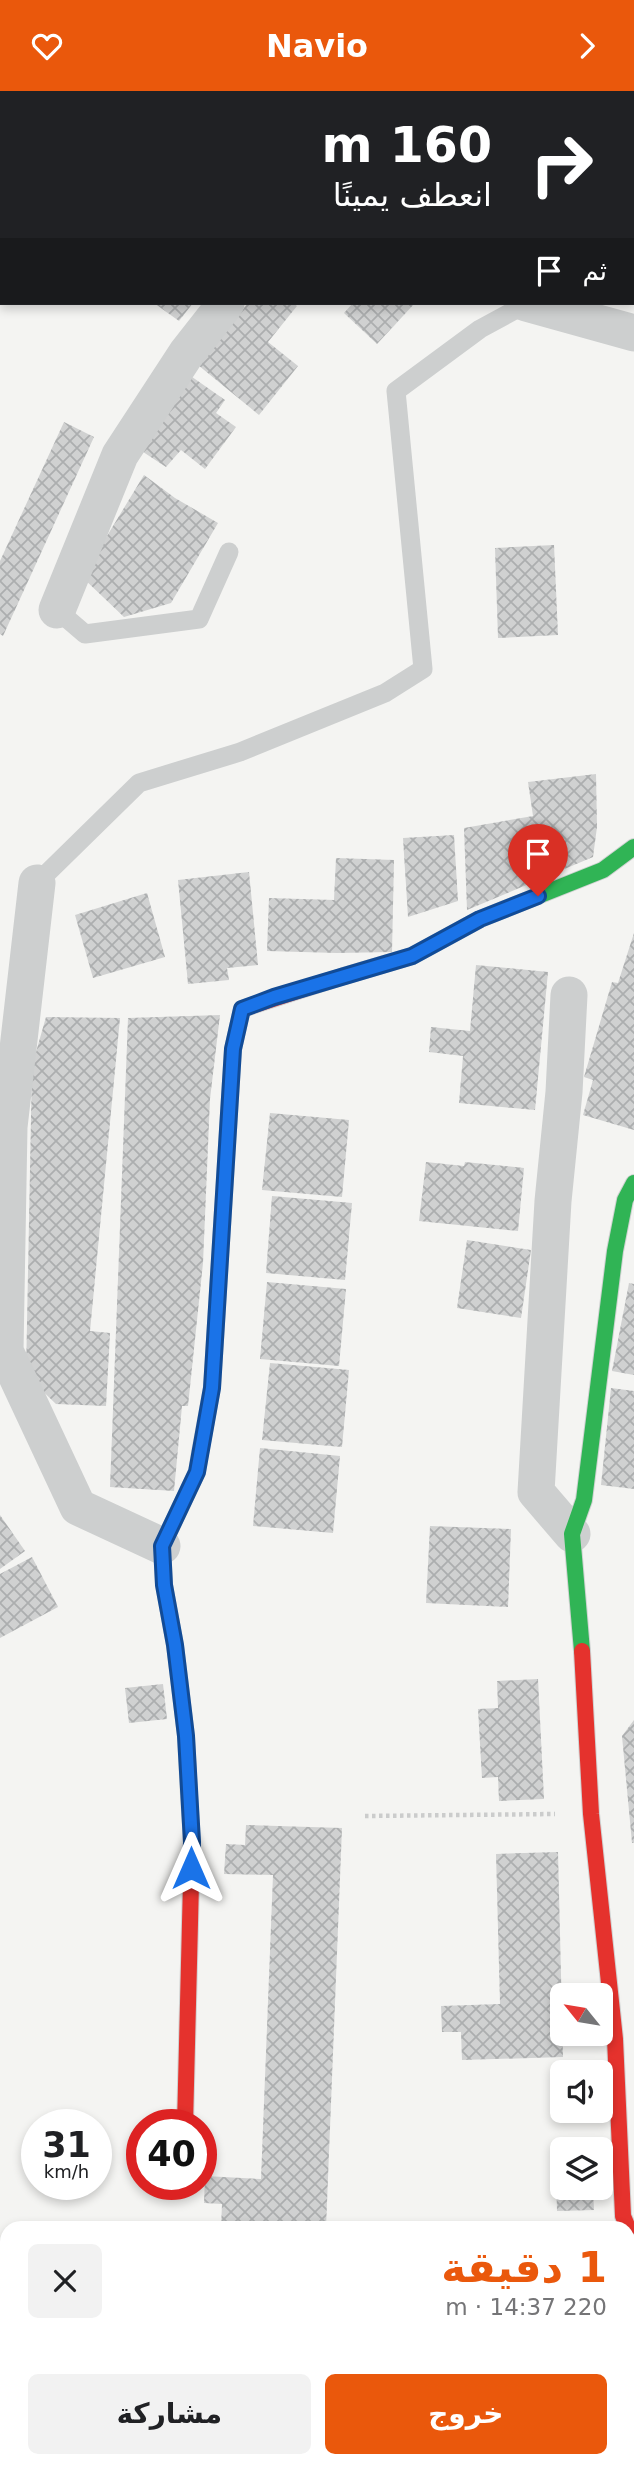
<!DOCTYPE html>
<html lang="ar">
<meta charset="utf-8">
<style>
:root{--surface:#fff;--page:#f2f2f2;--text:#202124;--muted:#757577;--accent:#ea580c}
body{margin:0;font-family:"DejaVu Sans",Cairo,sans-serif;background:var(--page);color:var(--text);direction:rtl;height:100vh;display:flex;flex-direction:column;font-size:26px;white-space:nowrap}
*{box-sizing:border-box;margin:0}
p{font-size:23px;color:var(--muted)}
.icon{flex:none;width:38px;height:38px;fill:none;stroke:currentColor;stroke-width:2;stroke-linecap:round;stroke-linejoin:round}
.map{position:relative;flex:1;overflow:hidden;direction:ltr}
.details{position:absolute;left:0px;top:2130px;width:635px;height:247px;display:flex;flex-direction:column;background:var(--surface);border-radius:21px 21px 0 0;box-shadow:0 4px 10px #0003;direction:rtl}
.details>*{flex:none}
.hud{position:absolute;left:0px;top:0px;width:635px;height:214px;box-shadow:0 4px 10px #0003;direction:rtl;background:#202124;color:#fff;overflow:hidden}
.needle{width:46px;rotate:300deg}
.controls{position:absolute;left:550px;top:1892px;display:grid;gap:14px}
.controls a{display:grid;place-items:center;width:63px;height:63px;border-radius:10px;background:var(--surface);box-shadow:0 4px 10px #0003;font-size:35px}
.speed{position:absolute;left:21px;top:2018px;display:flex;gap:14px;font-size:35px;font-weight:700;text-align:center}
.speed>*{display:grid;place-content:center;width:91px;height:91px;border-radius:50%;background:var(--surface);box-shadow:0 4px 10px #0003;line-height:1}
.speed small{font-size:18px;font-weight:400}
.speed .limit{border:10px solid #d22;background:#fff;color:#111}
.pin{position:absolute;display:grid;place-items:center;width:60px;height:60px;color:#fff;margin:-72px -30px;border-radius:50% 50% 50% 0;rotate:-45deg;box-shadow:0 0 7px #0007}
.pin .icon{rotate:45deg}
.me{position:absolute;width:77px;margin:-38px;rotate:0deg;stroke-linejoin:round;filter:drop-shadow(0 0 5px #0008)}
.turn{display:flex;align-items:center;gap:24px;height:147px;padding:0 28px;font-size:32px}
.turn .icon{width:91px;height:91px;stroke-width:2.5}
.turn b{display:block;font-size:49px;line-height:60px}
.then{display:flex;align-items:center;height:66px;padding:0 28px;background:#0003;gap:14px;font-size:26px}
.round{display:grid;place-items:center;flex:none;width:74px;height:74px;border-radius:10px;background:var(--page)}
.overview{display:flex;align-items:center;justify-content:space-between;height:119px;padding:0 28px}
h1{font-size:42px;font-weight:700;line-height:52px;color:var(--accent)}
.primary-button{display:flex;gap:14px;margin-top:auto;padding:14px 28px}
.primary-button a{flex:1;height:80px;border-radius:10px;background:var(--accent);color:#fff;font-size:28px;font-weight:700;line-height:80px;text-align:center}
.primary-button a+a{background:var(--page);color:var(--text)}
header{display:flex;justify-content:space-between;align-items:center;height:91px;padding:0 28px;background:var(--accent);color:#fff;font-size:32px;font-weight:700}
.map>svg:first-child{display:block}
.built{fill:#e3e4e3}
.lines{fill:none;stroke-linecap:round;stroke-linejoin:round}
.stream{stroke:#ced6d9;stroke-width:10}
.building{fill:url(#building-cross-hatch)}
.fast-casing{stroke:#d0d2d2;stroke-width:18}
.jam-casing{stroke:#d0d2d2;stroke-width:18}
.path{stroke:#cbcccc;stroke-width:4.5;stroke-dasharray:3.5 3.5;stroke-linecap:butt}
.lane{stroke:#cdcfcf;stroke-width:19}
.street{stroke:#cdcfcf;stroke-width:37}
.fast{stroke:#30b455;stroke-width:16}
.jam{stroke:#e5322d;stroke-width:16}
.route-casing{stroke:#114b97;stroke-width:18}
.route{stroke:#1a73e8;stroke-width:12}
</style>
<header><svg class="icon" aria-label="forward" viewBox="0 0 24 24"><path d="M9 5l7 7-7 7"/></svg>Navio<svg class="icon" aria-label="heart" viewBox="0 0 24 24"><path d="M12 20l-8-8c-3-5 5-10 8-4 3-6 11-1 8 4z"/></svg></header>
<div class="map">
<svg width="634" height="2376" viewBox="0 0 634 2376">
<defs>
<pattern id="building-cross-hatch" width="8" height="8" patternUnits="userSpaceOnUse" patternTransform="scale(1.75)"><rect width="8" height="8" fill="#d0d1d1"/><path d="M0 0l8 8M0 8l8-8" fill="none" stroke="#acaeaf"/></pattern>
</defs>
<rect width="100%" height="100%" fill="#f4f4f2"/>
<path class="built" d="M 634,2295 L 634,2376 L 538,2376 L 537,2370 L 628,2370 L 628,2297 Z"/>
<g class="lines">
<g class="stream">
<path d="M 628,2187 L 634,2185"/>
<path d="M 0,2348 L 7,2362"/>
<path d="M 11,2370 L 14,2376"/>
<path d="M 115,2376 L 135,2370"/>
<path d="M 448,2376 L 448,2370"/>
</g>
</g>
<g class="building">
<path d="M 154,212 L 193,212 L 179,230 Z"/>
<path d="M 248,212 L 293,212 L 297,215 L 268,251 L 298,275 L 259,324 L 198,274 Z"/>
<path d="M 353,212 L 415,212 L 377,253 L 344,222 Z"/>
<path d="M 185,281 L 225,309 L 216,322 L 236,336 L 205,378 L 181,359 L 166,376 L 134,355 Z"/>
<path d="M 64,331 L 94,346 L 3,545 L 0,543 L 0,470 Z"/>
<path d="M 144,384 L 175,407 L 218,432 L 171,512 L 124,526 L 82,486 Z"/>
<path d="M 554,454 L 558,544 L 498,547 L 495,457 Z"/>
<path d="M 596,683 L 597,736 L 593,766 L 467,819 L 464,737 L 533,725 L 528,691 Z"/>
<path d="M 454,744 L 458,810 L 408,826 L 403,747 Z"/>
<path d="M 336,767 L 394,769 L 392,861 L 337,862 L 267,860 L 269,807 L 334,809 Z"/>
<path d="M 249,781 L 258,874 L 227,877 L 229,889 L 188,893 L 178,789 Z"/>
<path d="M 147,802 L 165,866 L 93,887 L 75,824 Z"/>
<path d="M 634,842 L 634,1039 L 583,1024 L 593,989 L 584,986 L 612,891 L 618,892 Z"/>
<path d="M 476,874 L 548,881 L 535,1019 L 459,1012 L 463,965 L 429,961 L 431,936 L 470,940 Z"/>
<path d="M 220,924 L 210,1008 L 203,1172 L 188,1315 L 182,1315 L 174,1400 L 110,1396 L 128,927 Z"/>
<path d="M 46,926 L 120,927 L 90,1240 L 110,1242 L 106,1315 L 56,1313 L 26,1284 L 32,975 Z"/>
<path d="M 270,1022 L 349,1029 L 342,1106 L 262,1099 Z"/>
<path d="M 426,1071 L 464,1075 L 465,1071 L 524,1077 L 518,1140 L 419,1130 Z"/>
<path d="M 272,1105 L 352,1112 L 345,1189 L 266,1182 Z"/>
<path d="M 467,1149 L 531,1159 L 521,1227 L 457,1217 Z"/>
<path d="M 267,1191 L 346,1198 L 339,1275 L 260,1268 Z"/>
<path d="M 629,1192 L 634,1193 L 634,1284 L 612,1280 Z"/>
<path d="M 270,1272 L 349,1279 L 342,1356 L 262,1349 Z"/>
<path d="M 611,1297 L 634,1300 L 634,1398 L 601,1394 Z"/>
<path d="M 260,1357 L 340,1365 L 333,1442 L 253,1435 Z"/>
<path d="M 0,1424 L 25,1460 L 0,1478 Z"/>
<path d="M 430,1435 L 511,1438 L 508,1516 L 426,1512 Z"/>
<path d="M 32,1466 L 58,1516 L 0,1547 L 0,1483 Z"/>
<path d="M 538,1588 L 544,1708 L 499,1710 L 498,1686 L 482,1687 L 478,1618 L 498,1617 L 497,1590 Z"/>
<path d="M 163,1593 L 167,1628 L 129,1632 L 125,1597 Z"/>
<path d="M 634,1629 L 634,1752 L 632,1752 L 622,1645 Z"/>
<path d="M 246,1734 L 342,1737 L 326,2137 L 221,2137 L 222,2113 L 204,2112 L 205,2085 L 261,2088 L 273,1784 L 224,1783 L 226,1753 L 245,1754 Z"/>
<path d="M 558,1761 L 563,1966 L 462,1969 L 461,1941 L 442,1941 L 441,1915 L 500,1913 L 496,1763 Z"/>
<path d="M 556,2084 L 562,2084 L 562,2096 L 593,2096 L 594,2119 L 557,2120 Z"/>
</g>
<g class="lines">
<defs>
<g id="fast">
<path d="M 344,885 L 412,865 L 480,828 L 603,779 L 634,756"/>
<path d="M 582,1560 L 572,1443 L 584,1409 L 615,1160 L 625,1109 L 634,1092"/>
<path d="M 189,1704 L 186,1645 L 175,1554 L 164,1494 L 162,1455 L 197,1381 L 200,1362"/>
</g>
<g id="jam">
<path d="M 200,1362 L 212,1297 L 233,958 L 242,918 L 344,885"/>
<path d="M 582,1560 L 591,1723 L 615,1948 L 623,2125 L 628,2137"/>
<path d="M 185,2034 L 192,1751 L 189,1704"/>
</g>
</defs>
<use href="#fast" class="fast-casing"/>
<use href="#jam" class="jam-casing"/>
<path class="path" d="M 365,1725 L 555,1723"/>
<g class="lane">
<path d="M 104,2 L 105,0"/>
<path d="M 0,152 L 2,150"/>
<path d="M 57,519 L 85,543 L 199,528 L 229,461"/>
<path d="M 37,792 L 139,692 L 240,661 L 385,602 L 423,578 L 396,300 L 480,238 L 526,213"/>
</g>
<g class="street">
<path d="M 555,0 L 557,2"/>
<path d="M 390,2 L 392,0"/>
<path d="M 526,212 L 634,242"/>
<path d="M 57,519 L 120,364 L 186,263 L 226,212"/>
<path d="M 37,792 L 9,1036 L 5,1260 L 78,1416 L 162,1455"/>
<path d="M 569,904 L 564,1001 L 553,1110 L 536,1401 L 572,1443"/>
</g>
<use href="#fast" class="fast"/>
<use href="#jam" class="jam"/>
</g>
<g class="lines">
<defs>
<path id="route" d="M 191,1777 L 192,1751 L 186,1645 L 175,1554 L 164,1494 L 162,1455 L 197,1381 L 212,1297 L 233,958 L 242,918 L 274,906 L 412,865 L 480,828 L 538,805"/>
</defs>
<use href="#route" class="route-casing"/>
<use href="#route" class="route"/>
</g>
</svg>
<div class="controls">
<a><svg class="needle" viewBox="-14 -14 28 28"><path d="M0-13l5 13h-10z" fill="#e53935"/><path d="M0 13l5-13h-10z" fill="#757577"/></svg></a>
<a><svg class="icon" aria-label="sound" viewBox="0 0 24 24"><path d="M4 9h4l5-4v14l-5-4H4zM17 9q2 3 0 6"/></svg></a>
<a><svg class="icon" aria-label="layers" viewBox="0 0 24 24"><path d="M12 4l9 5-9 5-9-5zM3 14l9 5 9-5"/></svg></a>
</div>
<div class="speed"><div>31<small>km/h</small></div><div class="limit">40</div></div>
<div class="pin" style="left:538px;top:805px;background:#d93025"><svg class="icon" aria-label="arrive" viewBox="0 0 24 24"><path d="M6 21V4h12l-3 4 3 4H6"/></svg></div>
<svg class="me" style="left:191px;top:1777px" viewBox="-20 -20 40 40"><path d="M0-17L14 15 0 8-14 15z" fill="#1a73e8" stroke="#fff" stroke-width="4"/></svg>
<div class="hud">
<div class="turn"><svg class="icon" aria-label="right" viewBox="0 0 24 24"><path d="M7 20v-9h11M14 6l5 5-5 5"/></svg><div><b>160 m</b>انعطف يمينًا</div></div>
<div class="then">ثم<svg class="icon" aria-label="arrive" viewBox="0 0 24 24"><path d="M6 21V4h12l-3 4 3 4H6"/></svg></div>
</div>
<section class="details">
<div class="overview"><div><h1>1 دقيقة</h1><p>220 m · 14:37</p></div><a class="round"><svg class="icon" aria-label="close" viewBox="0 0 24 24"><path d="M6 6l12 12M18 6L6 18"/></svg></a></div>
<div class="primary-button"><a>خروج</a><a>مشاركة</a></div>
</section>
</div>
